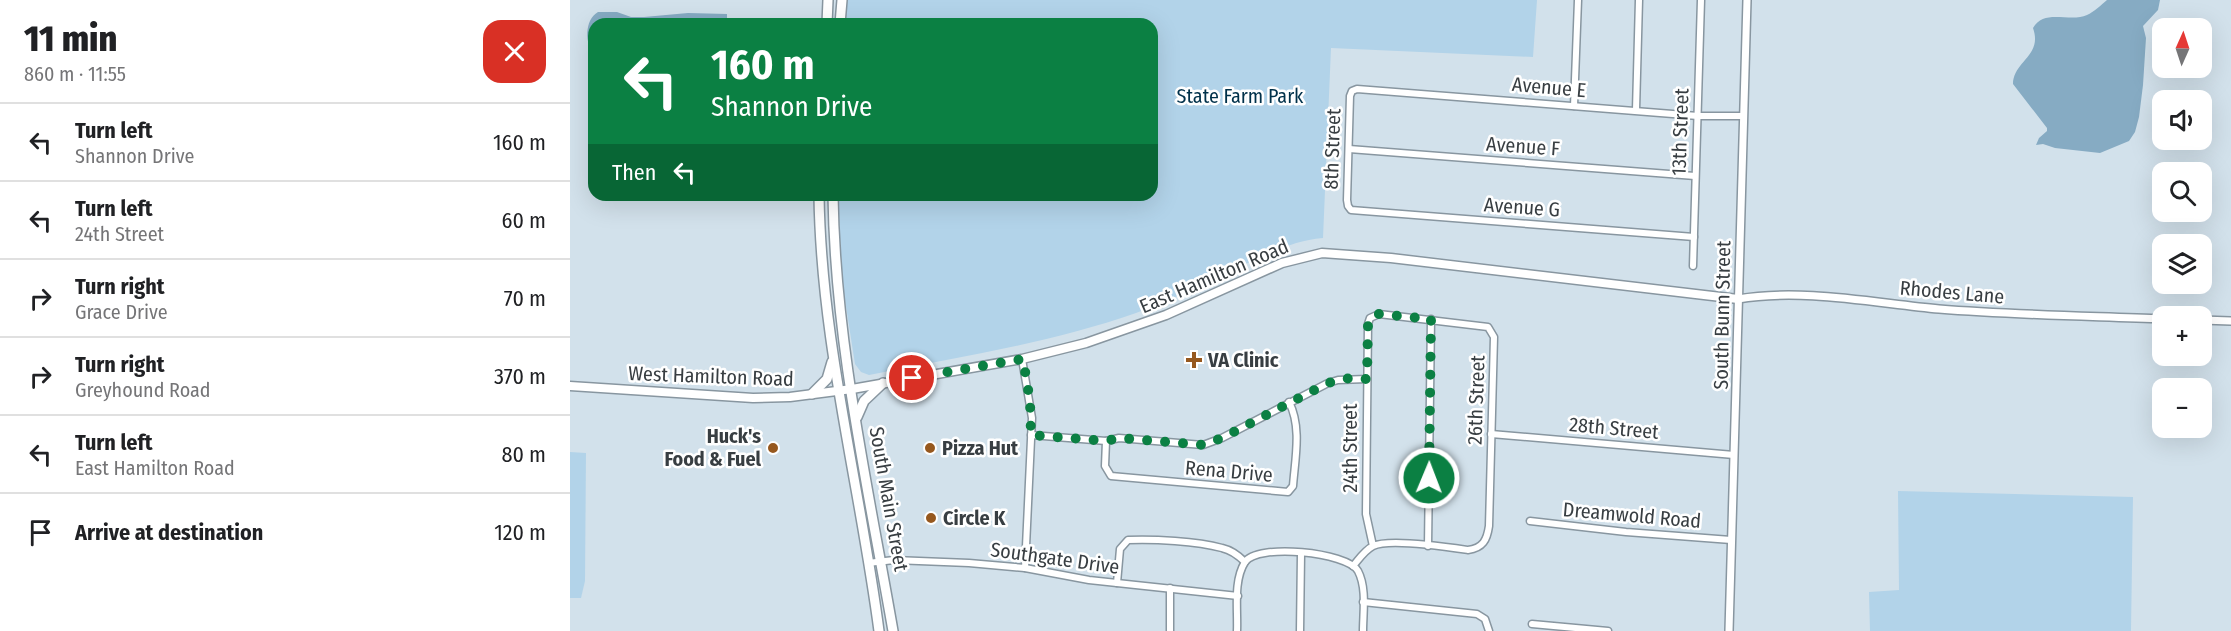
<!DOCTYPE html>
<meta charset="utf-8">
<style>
:root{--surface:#fff;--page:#f2f2f2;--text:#202124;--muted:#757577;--line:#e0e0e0}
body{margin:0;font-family:"Fira Sans Condensed",sans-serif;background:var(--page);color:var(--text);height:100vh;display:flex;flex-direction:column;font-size:22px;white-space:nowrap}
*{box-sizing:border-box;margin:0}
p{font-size:20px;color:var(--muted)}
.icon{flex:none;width:33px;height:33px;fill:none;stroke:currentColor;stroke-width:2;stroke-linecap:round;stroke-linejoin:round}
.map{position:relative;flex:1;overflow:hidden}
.side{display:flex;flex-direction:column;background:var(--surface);width:570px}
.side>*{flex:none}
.hud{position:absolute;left:18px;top:18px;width:570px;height:183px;border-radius:18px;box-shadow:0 6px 24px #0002;background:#0b8043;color:#fff;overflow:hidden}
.needle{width:39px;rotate:3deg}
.controls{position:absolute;left:1582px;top:18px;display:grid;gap:12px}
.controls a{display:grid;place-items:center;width:60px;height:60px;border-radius:12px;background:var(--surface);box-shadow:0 6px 24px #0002;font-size:30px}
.pin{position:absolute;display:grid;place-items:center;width:51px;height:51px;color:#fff;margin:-26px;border:3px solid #fff;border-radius:50%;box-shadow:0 2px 6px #0007}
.me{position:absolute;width:66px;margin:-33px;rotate:1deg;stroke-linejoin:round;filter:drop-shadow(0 0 4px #0008)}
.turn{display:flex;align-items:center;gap:21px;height:126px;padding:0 24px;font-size:27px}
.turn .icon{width:78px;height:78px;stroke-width:2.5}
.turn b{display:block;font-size:42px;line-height:51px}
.then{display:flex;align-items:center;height:57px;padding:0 24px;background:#0003;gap:12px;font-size:22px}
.round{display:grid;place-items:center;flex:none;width:63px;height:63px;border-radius:18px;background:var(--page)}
.headline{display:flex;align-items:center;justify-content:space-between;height:102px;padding:0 24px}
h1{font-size:36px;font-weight:800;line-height:45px}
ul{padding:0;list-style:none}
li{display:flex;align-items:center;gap:18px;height:78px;padding:0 24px;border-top:2px solid var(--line)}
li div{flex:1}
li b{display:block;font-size:22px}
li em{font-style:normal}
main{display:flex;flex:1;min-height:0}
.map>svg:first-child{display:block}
.green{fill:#b2d3e9}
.water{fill:#86abc3}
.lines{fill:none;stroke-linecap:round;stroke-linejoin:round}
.minor-casing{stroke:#8896a0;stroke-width:9}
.tertiary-casing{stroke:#8896a0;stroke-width:10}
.secondary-casing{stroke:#8896a0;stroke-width:11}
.trunk-casing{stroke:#8896a0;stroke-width:12}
.minor{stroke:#fff;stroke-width:6}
.tertiary{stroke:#fff;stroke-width:7}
.secondary{stroke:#fff;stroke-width:8}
.trunk{stroke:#fff;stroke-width:9}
.route{stroke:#0b8043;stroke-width:10;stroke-dasharray:0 18}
.poi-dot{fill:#96581e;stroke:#fff;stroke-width:2}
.labels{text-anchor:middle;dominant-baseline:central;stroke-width:5;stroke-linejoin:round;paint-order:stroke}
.street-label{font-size:20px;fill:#383e42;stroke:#fff}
.park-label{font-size:20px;fill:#00314a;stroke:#fff}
.poi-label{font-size:20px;font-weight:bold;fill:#383e42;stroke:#fff;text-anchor:start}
</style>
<main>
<section class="side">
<div class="headline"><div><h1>11 min</h1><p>860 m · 11:55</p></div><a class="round" style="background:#d93025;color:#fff"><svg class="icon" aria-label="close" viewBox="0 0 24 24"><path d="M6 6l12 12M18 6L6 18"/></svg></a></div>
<ul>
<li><svg class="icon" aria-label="left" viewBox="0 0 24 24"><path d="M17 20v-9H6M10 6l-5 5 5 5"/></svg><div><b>Turn left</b><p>Shannon Drive</p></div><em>160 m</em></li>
<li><svg class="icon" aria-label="left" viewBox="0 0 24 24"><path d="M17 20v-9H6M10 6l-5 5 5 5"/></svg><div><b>Turn left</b><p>24th Street</p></div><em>60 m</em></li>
<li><svg class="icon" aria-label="right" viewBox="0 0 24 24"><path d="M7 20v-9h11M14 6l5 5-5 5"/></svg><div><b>Turn right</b><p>Grace Drive</p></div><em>70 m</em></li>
<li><svg class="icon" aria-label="right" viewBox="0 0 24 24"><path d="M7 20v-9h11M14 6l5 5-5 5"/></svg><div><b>Turn right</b><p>Greyhound Road</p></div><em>370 m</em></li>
<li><svg class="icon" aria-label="left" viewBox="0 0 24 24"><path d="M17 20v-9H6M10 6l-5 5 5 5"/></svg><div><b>Turn left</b><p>East Hamilton Road</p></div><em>80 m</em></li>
<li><svg class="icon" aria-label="arrive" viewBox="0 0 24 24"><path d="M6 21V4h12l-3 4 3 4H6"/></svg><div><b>Arrive at destination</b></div><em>120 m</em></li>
</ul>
</section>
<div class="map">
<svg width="1661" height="631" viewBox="0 0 1661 631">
<rect width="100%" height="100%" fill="#d2e1eb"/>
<g class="green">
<path d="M 276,0 L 967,0 L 963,57 L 761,48 L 753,238 C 721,241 695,255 667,268 C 634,284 601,300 566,313 C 480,343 389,357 299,375 L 291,372 L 285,364 L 272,281 L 268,195 L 582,195 L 582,24 L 275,24 Z"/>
<path d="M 0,452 L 16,453 L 15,581 L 11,598 L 0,598 Z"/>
<path d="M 1328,491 L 1563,497 L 1561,631 L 1300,631 L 1299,592 L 1329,590 Z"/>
</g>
<g class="water">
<path d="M 1537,0 L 1590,0 L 1588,10 L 1573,26 L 1576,38 L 1573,85 L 1569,117 L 1565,132 L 1559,141 L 1530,153 L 1485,148 L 1473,144 L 1466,145 L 1469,138 L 1477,131 L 1477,128 L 1443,84 C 1443,61 1473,56 1463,28 C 1474,8 1500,23 1517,15 C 1524,12 1531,5 1537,0 Z"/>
<path d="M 28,12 L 47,12 L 61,17 L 74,17 L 118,13 L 157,14 L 157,24 L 24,24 L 24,55 C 15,44 14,20 28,12 Z"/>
</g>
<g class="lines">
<defs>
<g id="minor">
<path d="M 1004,106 L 1008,0"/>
<path d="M 1066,110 L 1069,0"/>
<path d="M 779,149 L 1125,176"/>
<path d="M 1124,237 L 781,210 L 778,206 L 777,200 L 780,96 L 782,91 L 787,89 L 1128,116 L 1173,116"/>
<path d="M 1123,266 L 1131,0"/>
<path d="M 452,359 L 462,418 L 455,568"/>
<path d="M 921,434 L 1164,455"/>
<path d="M 461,435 L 536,441 L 549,438 L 633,445 L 652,438 L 758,383 L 768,380 L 797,379"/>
<path d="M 536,441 L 535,466 L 541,476 L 718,492 L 723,486 C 725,459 732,427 719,402"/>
<path d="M 960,521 L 1056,532 L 1161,540"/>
<path d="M 858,546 L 861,319"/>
<path d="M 298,563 L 324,560 L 399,563 L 455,568 L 519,580 L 668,596"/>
<path d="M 783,566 C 789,559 795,550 803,546 C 819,538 878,547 898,550 C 913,548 917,540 919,526 L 924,337 L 918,327 L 809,314 L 800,318 L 798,324 L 796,514 L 803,546"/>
<path d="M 547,583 L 550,549 L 558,540 C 584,539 626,541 652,548 C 661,550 669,556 675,562"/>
<path d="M 793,602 L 907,614 L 915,619 L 919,631"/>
<path d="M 962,624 L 1038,631"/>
<path d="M 600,631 L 600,588"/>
<path d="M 667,631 C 668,610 663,581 675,562 C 687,543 777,552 788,571 C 797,588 793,613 793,631"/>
<path d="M 730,631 L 731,554"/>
</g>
<g id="tertiary">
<path d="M 1168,299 C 1232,288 1304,303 1369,309 C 1443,315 1518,316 1593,319"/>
<path d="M 1632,320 L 1661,321"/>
<path d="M 1159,631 L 1177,0"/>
</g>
<path id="secondary" d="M 0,386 L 183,398 L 220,397 L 282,389 L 452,359 L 516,343 L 596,315 L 712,263 L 752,253 L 821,258 L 1168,299"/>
<g id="trunk">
<path d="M 257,24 L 258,0"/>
<path d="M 270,24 L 272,0"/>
<path d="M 249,195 C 251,343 290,485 309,631"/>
<path d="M 263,195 C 265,342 298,487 323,631"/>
<path d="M 242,394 L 257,379 L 262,362"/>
<path d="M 287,417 L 294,401 L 313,383"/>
</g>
</defs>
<use href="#minor" class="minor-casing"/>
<use href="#tertiary" class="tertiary-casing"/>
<use href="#secondary" class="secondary-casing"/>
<use href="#trunk" class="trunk-casing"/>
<use href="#minor" class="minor"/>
<use href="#tertiary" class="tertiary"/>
<use href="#secondary" class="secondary"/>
<use href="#trunk" class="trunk"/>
</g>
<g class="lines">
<path class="route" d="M 342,378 L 453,359 L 460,401 L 461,435 L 536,441 L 549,438 L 633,445 L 652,438 L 758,383 L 780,378 L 797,379 L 798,324 L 803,316 L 809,314 L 861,319 L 859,478"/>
</g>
<g class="poi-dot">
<path d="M621 351h6v6h6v6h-6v6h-6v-6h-6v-6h6z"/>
<circle cx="203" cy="448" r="6"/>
<circle cx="360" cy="448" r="6"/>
<circle cx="361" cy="518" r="6"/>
</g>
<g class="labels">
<g class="street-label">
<text transform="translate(979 87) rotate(5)">Avenue E</text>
<text transform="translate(1110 132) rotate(-88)">13th Street</text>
<text transform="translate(953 146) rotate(4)">Avenue F</text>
<text transform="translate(762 149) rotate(-88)">8th Street</text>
<text transform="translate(952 207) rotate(4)">Avenue G</text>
<text transform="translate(644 276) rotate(-23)">East Hamilton Road</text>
<text transform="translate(1382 292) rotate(5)">Rhodes Lane</text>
<text transform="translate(1152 315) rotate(-89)">South Bunn Street</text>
<text transform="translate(141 376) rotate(2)">West Hamilton Road</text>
<text transform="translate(906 400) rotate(-88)">26th Street</text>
<text transform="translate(1044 428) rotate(5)">28th Street</text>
<text transform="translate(780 448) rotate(-90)">24th Street</text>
<text transform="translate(659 471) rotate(5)">Rena Drive</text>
<text transform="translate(319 499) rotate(80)">South Main Street</text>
<text transform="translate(1062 515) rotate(5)">Dreamwold Road</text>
<text transform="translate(485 558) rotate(8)">Southgate Drive</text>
</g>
<g class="park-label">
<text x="670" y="96">State Farm Park</text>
</g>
<g class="poi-label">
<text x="638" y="360">VA Clinic</text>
<text x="191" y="436" text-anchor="end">Huck's<tspan x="191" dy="23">Food &amp; Fuel</tspan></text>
<text x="372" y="448">Pizza Hut</text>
<text x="373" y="518">Circle K</text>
</g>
</g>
</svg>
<div class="controls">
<a><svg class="needle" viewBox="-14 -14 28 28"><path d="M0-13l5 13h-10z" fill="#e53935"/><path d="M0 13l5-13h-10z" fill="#757577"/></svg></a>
<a><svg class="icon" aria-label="sound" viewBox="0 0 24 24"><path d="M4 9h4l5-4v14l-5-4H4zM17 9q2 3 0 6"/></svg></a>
<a><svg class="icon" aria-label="search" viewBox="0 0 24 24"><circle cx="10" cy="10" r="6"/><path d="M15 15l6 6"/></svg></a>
<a><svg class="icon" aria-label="layers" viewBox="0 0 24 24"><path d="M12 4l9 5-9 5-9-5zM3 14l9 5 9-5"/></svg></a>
<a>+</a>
<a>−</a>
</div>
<div class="pin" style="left:342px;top:378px;background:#d93025"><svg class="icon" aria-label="arrive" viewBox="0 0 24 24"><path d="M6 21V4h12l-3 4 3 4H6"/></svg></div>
<svg class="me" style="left:859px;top:478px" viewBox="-20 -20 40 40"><circle r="17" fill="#0b8043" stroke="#fff" stroke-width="3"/><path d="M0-11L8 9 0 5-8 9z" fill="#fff"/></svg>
<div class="hud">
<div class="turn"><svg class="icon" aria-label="left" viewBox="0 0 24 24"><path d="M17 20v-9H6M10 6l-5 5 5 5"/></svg><div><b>160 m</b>Shannon Drive</div></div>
<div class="then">Then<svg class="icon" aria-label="left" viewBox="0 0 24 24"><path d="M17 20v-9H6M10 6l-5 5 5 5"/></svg></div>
</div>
</div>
</main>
